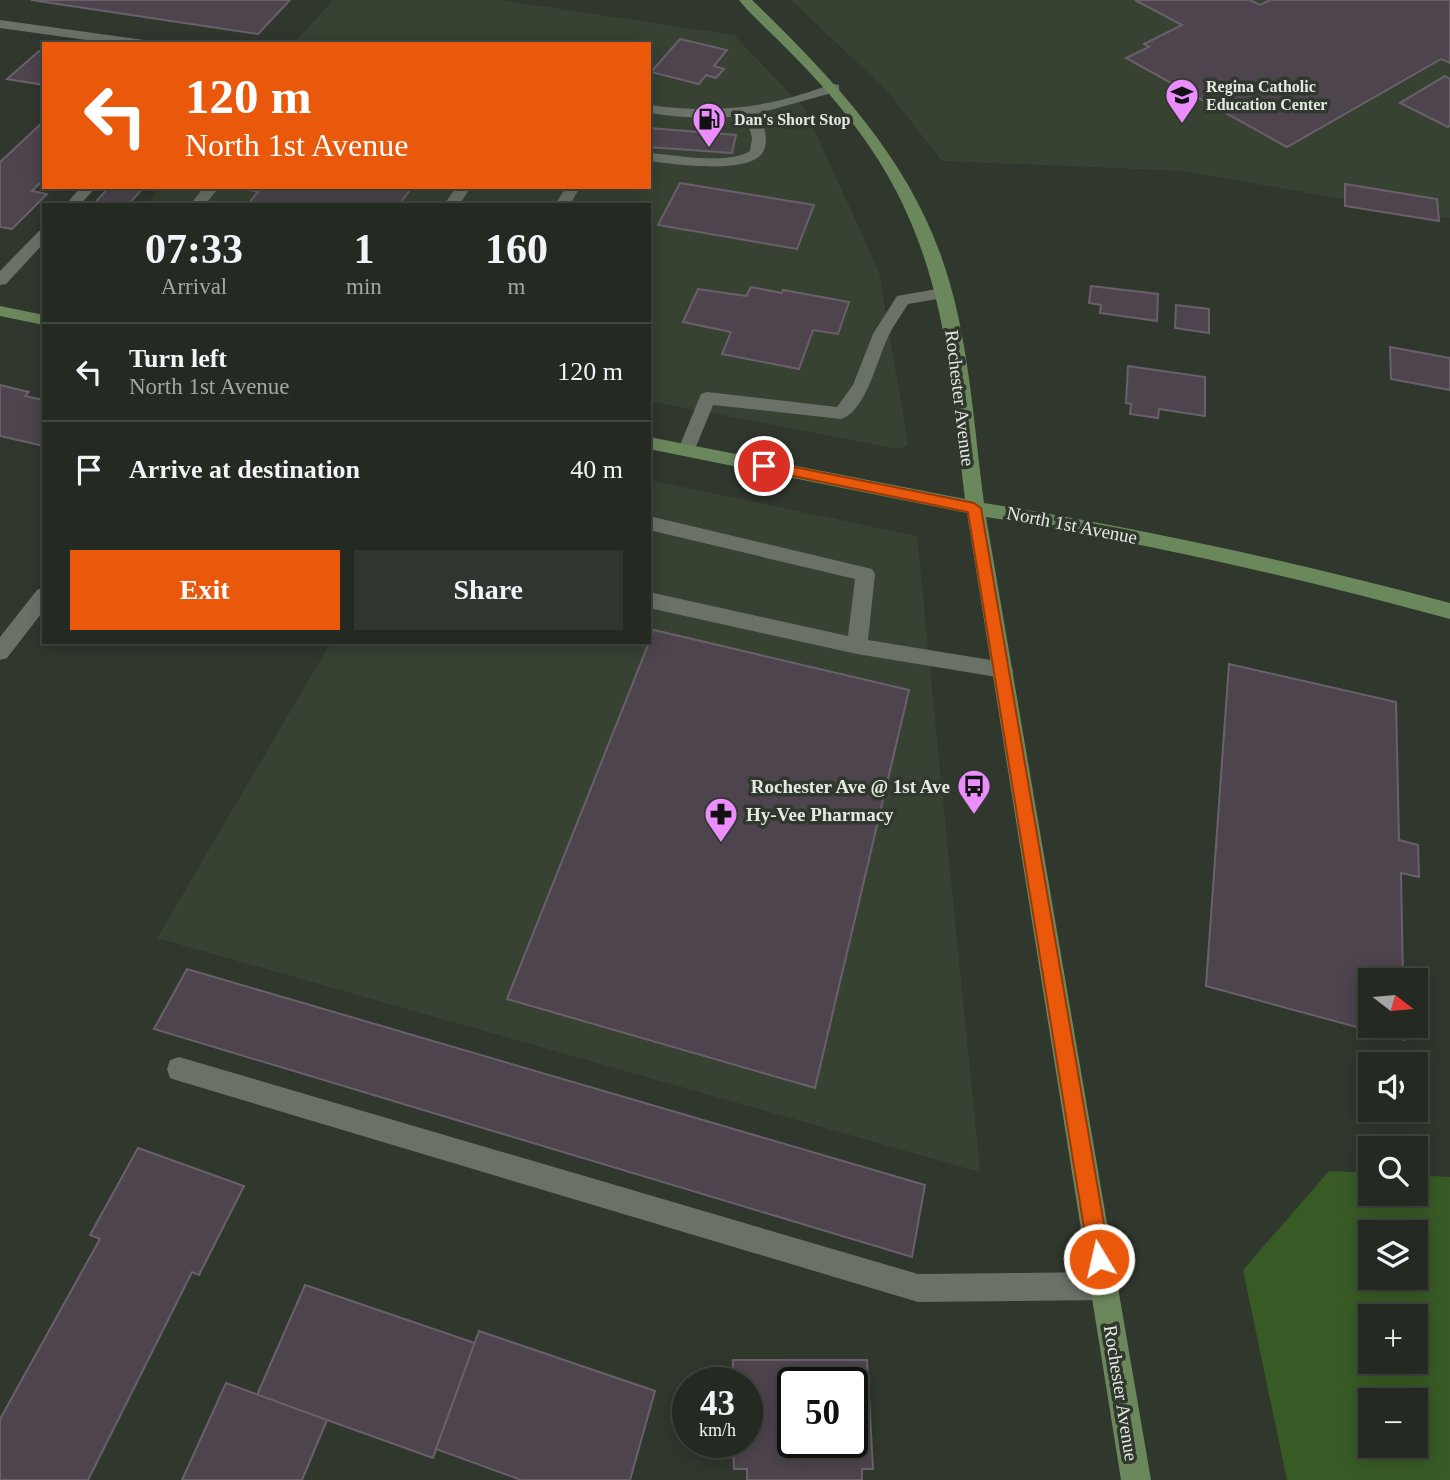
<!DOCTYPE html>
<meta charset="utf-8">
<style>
:root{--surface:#242922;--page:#30352f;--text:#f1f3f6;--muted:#a3a6a5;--line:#414540;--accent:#ea580c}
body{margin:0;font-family:Georgia,serif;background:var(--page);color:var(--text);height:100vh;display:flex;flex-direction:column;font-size:26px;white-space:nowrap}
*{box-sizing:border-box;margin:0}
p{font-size:23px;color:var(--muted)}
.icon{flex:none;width:38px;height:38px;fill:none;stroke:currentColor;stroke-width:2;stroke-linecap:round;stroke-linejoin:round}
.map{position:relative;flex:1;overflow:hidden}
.drawer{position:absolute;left:42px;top:203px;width:609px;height:441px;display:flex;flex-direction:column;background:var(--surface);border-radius:0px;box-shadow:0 4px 18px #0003,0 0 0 2px var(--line)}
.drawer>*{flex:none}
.banner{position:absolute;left:42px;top:42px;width:609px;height:147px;border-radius:0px;box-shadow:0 4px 18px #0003,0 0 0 2px var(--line);background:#ea580c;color:#fff;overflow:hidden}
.needle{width:46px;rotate:106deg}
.buttons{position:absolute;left:1358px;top:968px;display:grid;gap:14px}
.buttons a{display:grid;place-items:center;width:70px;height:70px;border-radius:0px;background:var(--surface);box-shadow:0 4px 18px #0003,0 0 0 2px var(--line);font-size:35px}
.speed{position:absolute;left:672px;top:1367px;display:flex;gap:14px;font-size:35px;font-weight:700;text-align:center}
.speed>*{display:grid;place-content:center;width:91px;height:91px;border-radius:50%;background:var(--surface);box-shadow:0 4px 18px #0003,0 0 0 2px var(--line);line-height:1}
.speed small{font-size:18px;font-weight:400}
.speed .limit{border:4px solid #111;border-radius:10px;background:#fff;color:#111}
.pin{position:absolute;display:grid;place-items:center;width:60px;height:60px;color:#fff;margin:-30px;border:4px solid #fff;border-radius:50%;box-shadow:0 2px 7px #0007}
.me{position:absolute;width:77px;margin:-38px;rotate:351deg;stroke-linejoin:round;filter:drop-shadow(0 0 5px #0008)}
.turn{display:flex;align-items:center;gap:24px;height:147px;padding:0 28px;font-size:32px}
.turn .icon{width:91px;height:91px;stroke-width:2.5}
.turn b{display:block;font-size:49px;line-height:60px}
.eta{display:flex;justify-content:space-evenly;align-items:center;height:119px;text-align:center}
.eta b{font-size:42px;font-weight:800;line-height:49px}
.primary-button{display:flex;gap:14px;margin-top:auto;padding:14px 28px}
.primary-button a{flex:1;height:80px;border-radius:0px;background:var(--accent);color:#fff;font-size:28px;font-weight:800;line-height:80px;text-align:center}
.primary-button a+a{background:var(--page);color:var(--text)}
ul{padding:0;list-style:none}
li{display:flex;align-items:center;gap:21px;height:98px;padding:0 28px;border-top:2px solid var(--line)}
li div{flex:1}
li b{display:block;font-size:26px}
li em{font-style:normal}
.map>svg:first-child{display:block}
.built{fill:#374232}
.green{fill:#385b25;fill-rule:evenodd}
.building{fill:#4d444e;stroke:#69606b;stroke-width:2;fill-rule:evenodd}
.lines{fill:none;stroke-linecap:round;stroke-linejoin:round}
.lane{fill:#6a7267;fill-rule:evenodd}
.street{fill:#6a7267;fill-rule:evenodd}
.secondary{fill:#6b875c;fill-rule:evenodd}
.route{fill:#ea580c;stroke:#983908;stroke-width:2}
.labels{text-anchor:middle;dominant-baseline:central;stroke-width:7;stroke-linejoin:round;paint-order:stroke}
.far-poi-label{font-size:16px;font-weight:bold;fill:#e5e9e3;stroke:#30372d;text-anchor:start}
.street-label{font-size:19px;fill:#e5e9e3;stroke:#30372d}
.poi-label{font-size:19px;font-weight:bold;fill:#e5e9e3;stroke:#30372d;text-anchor:end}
</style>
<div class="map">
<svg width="1450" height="1480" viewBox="0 0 1450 1480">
<rect width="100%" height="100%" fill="#30372d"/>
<g class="built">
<path d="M 333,0 L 501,0 L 734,35 L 805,109 L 879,272 L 908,445 L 898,449 L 649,401 L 649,205 L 145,205 L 161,187 L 649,187 L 649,44 L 293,44 Z"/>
<path d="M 791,0 L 1450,0 L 1450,218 L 1183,171 L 942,161 L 886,90 Z"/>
<path d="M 649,480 L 917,536 L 980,1172 L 157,938 L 331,642 L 649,642 Z"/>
</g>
<path class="green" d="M 1329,1171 L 1370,1173 L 1370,1194 L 1416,1194 L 1416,1175 L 1450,1177 L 1450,1480 L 1287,1480 L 1243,1270 ZM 1370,1232 L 1416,1232 L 1416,1278 L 1370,1278 ZM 1416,1316 L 1416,1362 L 1370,1362 L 1370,1316 ZM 1416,1400 L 1416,1446 L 1370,1446 L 1370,1400 Z"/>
<g class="building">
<path d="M 31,0 L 290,0 L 258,34 Z"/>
<path d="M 1135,0 L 1250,0 L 1260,5 L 1270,0 L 1450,0 L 1450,63 L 1441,59 L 1287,147 L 1126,58 L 1149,47 L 1144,44 L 1182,25 Z"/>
<path d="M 680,39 L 727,50 L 714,66 L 724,69 L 716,78 L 706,75 L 699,84 L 651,72 Z"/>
<path d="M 39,51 L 44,52 L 44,85 L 7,79 Z"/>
<path d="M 1445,76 L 1450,79 L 1450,125 L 1448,127 L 1400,103 Z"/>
<path d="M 44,121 L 44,179 L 32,191 L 47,194 L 12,229 L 0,227 L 0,162 Z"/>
<path d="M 649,128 L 736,135 L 732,153 L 649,147 Z"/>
<path d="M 680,183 L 814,205 L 797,249 L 658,225 Z"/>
<path d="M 1345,184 L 1437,199 L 1439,221 L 1345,206 Z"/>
<path d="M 109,187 L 144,187 L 128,205 L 93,205 Z"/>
<path d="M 252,187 L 412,187 L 399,205 L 239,205 L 241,202 L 248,204 L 258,192 L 249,190 Z"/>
<path d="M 1091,286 L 1158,294 L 1157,321 L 1100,313 L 1101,305 L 1089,303 Z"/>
<path d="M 751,287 L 782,293 L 783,290 L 849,302 L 838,334 L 813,330 L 799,369 L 722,354 L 731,332 L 683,322 L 698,289 L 746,296 Z"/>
<path d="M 1176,305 L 1209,309 L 1209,333 L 1175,328 Z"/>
<path d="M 1390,347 L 1450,358 L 1450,390 L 1391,379 Z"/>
<path d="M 1128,366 L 1205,377 L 1205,416 L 1159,409 L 1158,418 L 1130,414 L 1131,404 L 1126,403 Z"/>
<path d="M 0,385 L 29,392 L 25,396 L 44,400 L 44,446 L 0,436 Z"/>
<path d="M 654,630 L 909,690 L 815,1088 L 507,999 Z"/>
<path d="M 1229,664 L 1396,702 L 1399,840 L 1418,845 L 1419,877 L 1401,873 L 1403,980 L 1370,980 L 1370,1026 L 1404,1026 L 1404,1040 L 1206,986 Z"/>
<path d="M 187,969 L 925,1185 L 912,1257 L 154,1029 Z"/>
<path d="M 138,1148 L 244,1186 L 199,1275 L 192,1272 L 88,1480 L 0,1480 L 0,1419 L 100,1239 L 90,1235 Z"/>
<path d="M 305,1285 L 475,1343 L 433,1458 L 257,1395 Z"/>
<path d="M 479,1331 L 655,1391 L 630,1480 L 521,1480 L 436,1449 Z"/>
<path d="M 733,1360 L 867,1360 L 873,1469 L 862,1469 L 862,1480 L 747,1480 L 747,1469 L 734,1469 L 733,1442 L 747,1442 L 747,1382 L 733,1382 ZM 793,1382 L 852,1382 L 852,1442 L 793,1442 Z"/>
<path d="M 226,1383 L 327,1420 L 302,1480 L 182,1480 Z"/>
</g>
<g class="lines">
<g class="lane">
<path d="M 0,20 L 144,40 L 150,44 L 115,44 L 0,28 Z"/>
<path d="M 834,84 L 839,85 L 839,91 L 759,113 C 763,124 769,138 764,150 C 754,176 672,164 649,161 L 649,153 C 675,155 728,165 750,151 L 752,138 L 746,115 C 714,120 682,118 649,113 L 649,105 C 694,111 737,111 781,100 C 799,96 816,89 834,84 Z"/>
<path d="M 81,187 L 96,187 L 80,205 L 65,205 Z"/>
<path d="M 204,187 L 219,187 L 205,205 L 190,205 Z"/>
<path d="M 456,187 L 471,187 L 459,205 L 444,205 Z"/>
<path d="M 566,187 L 580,187 L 570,205 L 555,205 Z"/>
<path d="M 44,229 L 44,243 L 6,284 L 0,285 L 0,271 L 39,231 Z"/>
<path d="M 943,288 L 949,289 L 951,293 L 949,297 L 908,304 C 902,314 895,323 890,333 C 878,355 867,411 841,419 L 713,405 L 693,454 L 681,454 L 678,450 L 701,394 L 707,392 L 837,407 L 853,385 L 873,334 L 897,296 Z"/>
<path d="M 649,516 L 872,569 L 875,574 L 868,640 L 1003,662 L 1010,664 L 1013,670 L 1010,676 L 1003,678 L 857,654 L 649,608 L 649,592 L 848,636 L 855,579 L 649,530 Z"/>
<path d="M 179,1057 L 918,1274 L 1104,1272 L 1114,1276 L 1118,1286 L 1114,1296 L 1104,1300 L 918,1302 L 179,1081 L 170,1078 L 167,1069 L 170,1060 Z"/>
</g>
<path class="street" d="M 44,587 L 44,610 L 7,658 L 0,660 L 0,637 L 37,590 Z"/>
<g class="secondary">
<path d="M 739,0 L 752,0 C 828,74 903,151 940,253 C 969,332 973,419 984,503 C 1141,528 1296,562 1450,603 L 1450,619 C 1297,577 1142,542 986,517 L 1151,1480 L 1121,1480 L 967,513 L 649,449 L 649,437 L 965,499 C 949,361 944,245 857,129 C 834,97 807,69 780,42 C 766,28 751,15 739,0 Z"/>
<path d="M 0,306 L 44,315 L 44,325 L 0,316 Z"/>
</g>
</g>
<path class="route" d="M 764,461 L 974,503 L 981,508 L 1110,1259 L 1107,1266 L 1099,1269 L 1092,1266 L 1089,1259 L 968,512 L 759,469 L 757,466 Z"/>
<defs>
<symbol id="school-pin" viewBox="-11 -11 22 30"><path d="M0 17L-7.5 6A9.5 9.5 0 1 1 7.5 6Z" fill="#eb8dfc" stroke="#30372d"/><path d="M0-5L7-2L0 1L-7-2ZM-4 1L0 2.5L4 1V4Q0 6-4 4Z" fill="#111"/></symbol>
<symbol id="fuel-pin" viewBox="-11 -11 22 30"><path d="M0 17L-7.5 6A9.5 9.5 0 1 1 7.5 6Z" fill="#eb8dfc" stroke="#30372d"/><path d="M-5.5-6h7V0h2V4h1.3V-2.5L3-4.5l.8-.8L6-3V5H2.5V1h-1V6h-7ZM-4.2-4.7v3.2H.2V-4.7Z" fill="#111"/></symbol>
<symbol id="bus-pin" viewBox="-11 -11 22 30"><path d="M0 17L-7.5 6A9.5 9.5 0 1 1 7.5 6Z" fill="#eb8dfc" stroke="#30372d"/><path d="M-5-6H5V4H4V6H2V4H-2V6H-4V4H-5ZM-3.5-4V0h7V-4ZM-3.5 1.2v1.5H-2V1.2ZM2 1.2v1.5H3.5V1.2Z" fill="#111"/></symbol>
<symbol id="pharmacy-pin" viewBox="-11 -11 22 30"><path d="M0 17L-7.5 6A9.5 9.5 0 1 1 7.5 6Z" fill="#eb8dfc" stroke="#30372d"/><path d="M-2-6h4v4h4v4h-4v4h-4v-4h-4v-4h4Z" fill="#111"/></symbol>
</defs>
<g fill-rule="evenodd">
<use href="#school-pin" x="1163" y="76" width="38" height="52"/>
<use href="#fuel-pin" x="690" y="100" width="38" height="52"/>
<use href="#bus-pin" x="955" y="767" width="38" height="52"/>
<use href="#pharmacy-pin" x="702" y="795" width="38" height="52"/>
</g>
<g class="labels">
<g class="far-poi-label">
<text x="1206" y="86">Regina Catholic<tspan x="1206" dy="18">Education Center</tspan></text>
<text x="734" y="119">Dan's Short Stop</text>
</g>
<g class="street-label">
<text transform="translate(960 398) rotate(83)">Rochester Avenue</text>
<text transform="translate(1072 525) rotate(11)">North 1st Avenue</text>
<text transform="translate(1121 1393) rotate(81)">Rochester Avenue</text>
</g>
<g class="poi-label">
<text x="950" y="786">Rochester Ave @ 1st Ave</text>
<text x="746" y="814" text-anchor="start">Hy-Vee Pharmacy</text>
</g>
</g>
</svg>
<div class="buttons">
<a><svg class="needle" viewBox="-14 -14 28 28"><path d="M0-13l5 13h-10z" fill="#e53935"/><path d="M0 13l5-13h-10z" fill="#a3a6a5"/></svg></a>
<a><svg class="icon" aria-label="sound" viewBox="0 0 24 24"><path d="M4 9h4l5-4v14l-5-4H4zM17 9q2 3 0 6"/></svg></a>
<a><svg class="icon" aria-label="search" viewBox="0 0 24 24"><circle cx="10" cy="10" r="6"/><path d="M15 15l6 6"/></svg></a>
<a><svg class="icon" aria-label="layers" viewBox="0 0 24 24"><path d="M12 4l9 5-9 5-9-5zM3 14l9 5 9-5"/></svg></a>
<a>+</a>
<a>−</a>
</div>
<div class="speed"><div>43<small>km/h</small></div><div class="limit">50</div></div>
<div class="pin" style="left:764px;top:466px;background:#d93025"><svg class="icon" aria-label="arrive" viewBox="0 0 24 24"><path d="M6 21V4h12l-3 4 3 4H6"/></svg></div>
<svg class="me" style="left:1099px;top:1259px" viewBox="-20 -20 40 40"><circle r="17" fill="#ea580c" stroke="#fff" stroke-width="3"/><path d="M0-11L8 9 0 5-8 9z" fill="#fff"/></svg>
<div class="banner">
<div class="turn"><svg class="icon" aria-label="left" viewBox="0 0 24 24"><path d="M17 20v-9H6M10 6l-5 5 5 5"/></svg><div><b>120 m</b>North 1st Avenue</div></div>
</div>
<section class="drawer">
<div class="eta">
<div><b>07:33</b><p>Arrival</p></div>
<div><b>1</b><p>min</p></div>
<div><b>160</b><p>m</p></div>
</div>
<ul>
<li><svg class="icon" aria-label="left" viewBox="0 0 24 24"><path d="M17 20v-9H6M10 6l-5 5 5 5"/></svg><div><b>Turn left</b><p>North 1st Avenue</p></div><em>120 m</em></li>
<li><svg class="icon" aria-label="arrive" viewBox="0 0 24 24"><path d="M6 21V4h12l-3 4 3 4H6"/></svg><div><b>Arrive at destination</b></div><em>40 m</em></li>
</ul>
<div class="primary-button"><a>Exit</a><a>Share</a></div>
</section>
</div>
